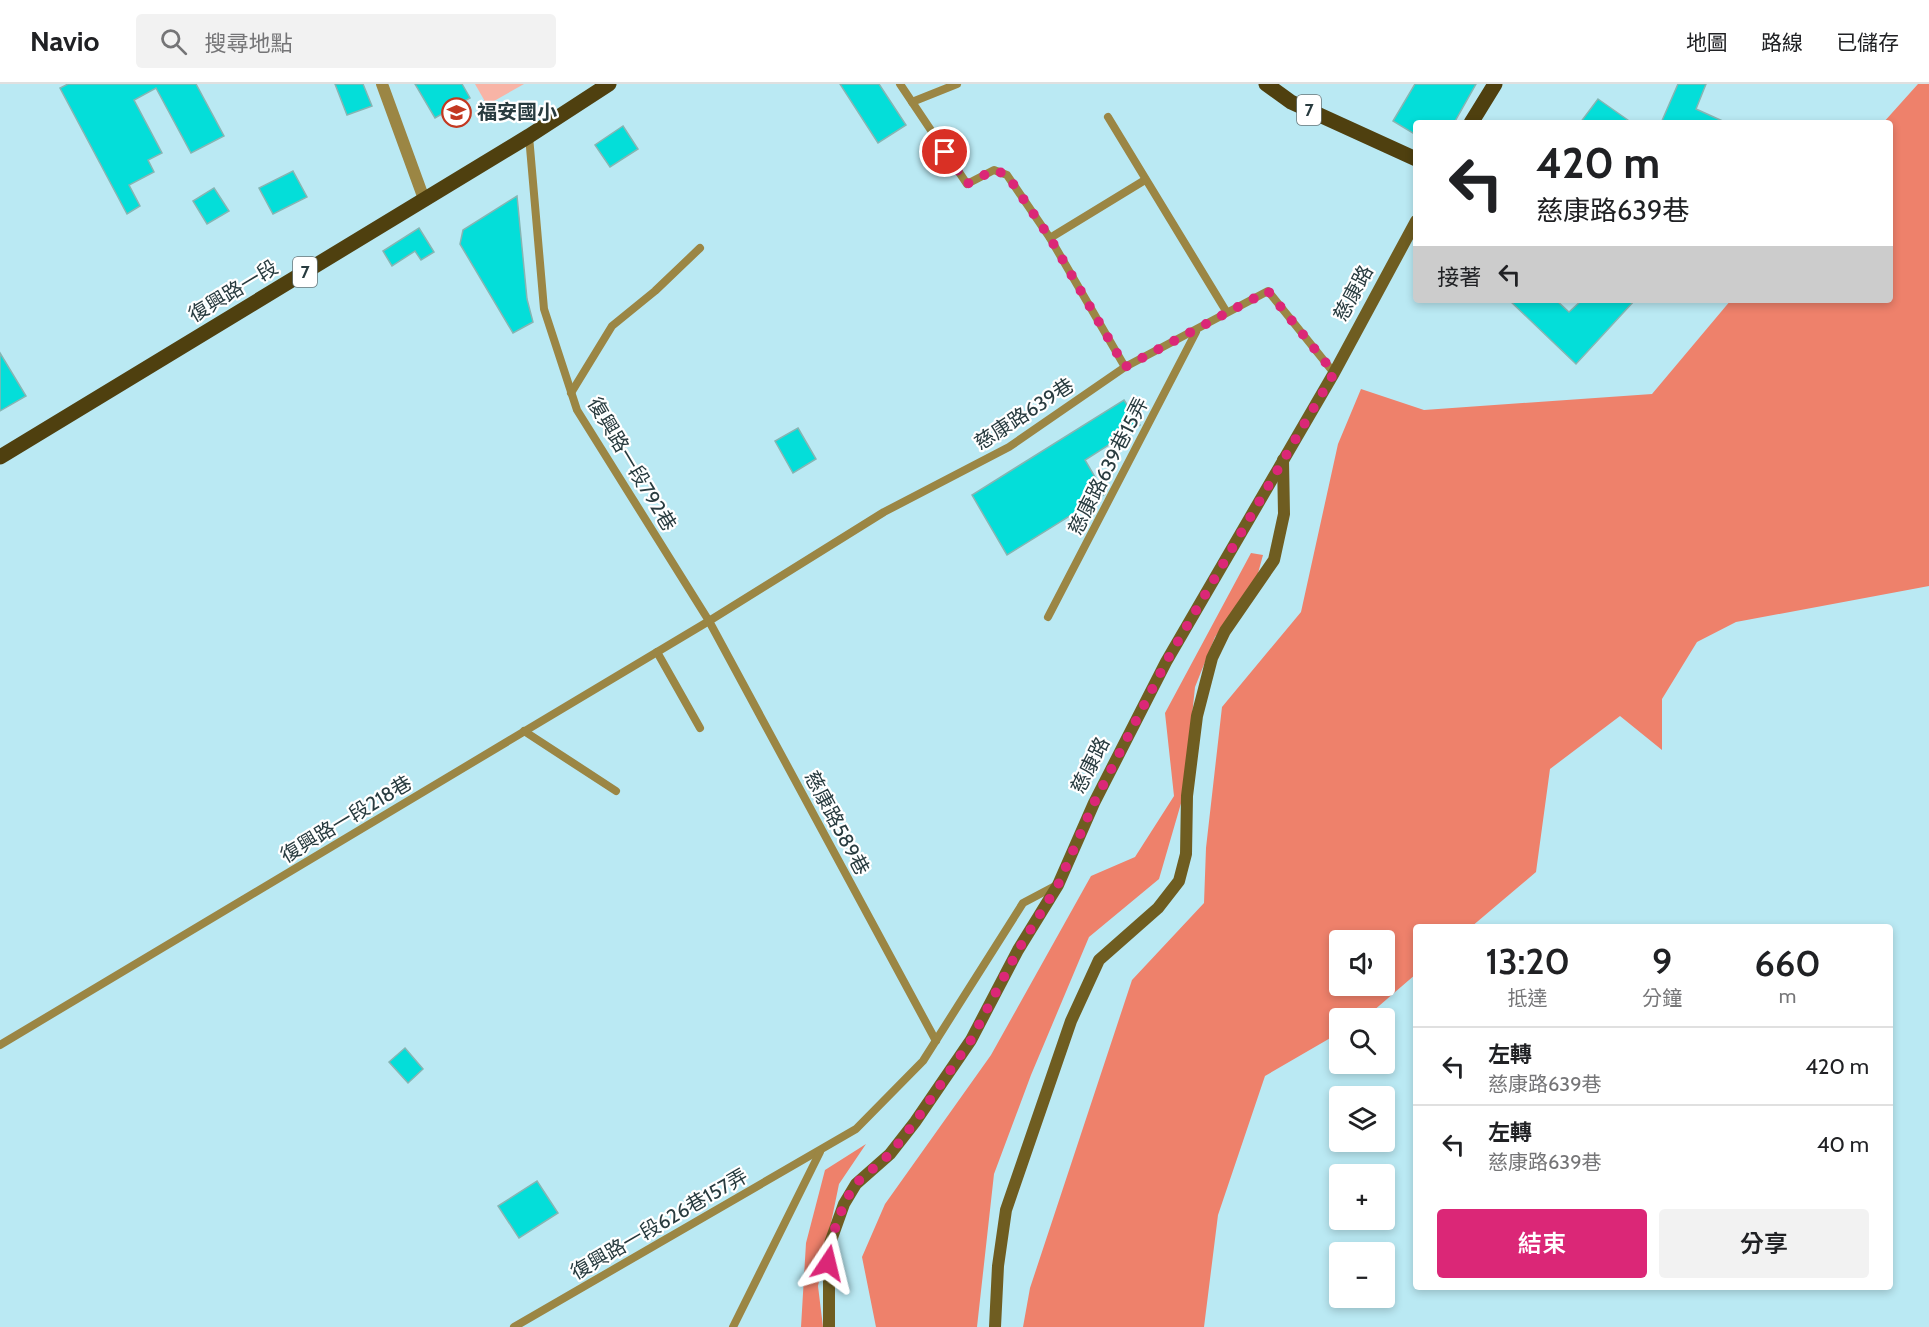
<!DOCTYPE html>
<html lang="zh-TW">
<meta charset="utf-8">
<style>
:root{--surface:#fff;--page:#f2f2f2;--text:#202124;--muted:#757577;--line:#e0e0e0;--accent:#db2777}
body{margin:0;font-family:Cabin,"Noto Sans TC",sans-serif;background:var(--page);color:var(--text);height:100vh;display:flex;flex-direction:column;font-size:22px;white-space:nowrap}
*{box-sizing:border-box;margin:0}
p{font-size:20px;color:var(--muted)}
.icon{flex:none;width:33px;height:33px;fill:none;stroke:currentColor;stroke-width:2;stroke-linecap:round;stroke-linejoin:round}
.map{position:relative;flex:1;overflow:hidden}
.sheet{position:absolute;left:1413px;top:840px;width:480px;height:366px;display:flex;flex-direction:column;background:var(--surface);border-radius:6px;box-shadow:0 3px 9px #0003}
.sheet>*{flex:none}
.top-card{position:absolute;left:1413px;top:36px;width:480px;height:183px;border-radius:6px;box-shadow:0 3px 9px #0003;background:#fff;color:var(--text);overflow:hidden}
.fabs{position:absolute;left:1329px;top:846px;display:grid;gap:12px}
.fabs a{display:grid;place-items:center;width:66px;height:66px;border-radius:6px;background:var(--surface);box-shadow:0 3px 9px #0003;font-size:30px}
.pin{position:absolute;display:grid;place-items:center;width:51px;height:51px;color:#fff;margin:-26px;border:3px solid #fff;border-radius:50%;box-shadow:0 2px 6px #0007}
.me{position:absolute;width:66px;margin:-33px;rotate:10deg;stroke-linejoin:round;filter:drop-shadow(0 0 4px #0008)}
.turn{display:flex;align-items:center;gap:21px;height:126px;padding:0 24px;font-size:27px}
.turn .icon{width:78px;height:78px;stroke-width:2.5}
.turn b{display:block;font-size:42px;line-height:51px}
.then{display:flex;align-items:center;height:57px;padding:0 24px;background:#0003;gap:12px;font-size:22px}
.eta{display:flex;justify-content:space-evenly;align-items:center;height:102px;text-align:center}
.eta b{font-size:36px;font-weight:600;line-height:42px}
.button{display:flex;gap:12px;margin-top:auto;padding:12px 24px}
.button a{flex:1;height:69px;border-radius:6px;background:var(--accent);color:#fff;font-size:24px;font-weight:600;line-height:69px;text-align:center}
.button a+a{background:var(--page);color:var(--text)}
ul{padding:0;list-style:none}
li{display:flex;align-items:center;gap:18px;height:78px;padding:0 24px;border-top:2px solid var(--line)}
li div{flex:1}
li b{display:block;font-size:22px}
li em{font-style:normal}
header{display:flex;align-items:center;gap:36px;box-sizing:border-box;height:84px;padding:0 30px;background:var(--surface);border-bottom:2px solid var(--line)}
header strong{font-size:28px}
nav{display:flex;gap:33px;margin-inline-start:auto;font-size:21px}
.search{width:420px;height:54px;background:var(--page);display:flex;align-items:center;gap:15px;box-sizing:border-box;padding:0 21px;border-radius:6px;color:var(--muted);font-size:22px}
.map>svg:first-child{display:block}
.green{fill:#f8b4a6}
.forest{fill:#ee816b;fill-rule:evenodd}
.building{fill:#04ded9;stroke:#86b5b3;stroke-width:1.5}
.lines{fill:none;stroke-linecap:round;stroke-linejoin:round}
.lane{stroke:#9b8644;stroke-width:8}
.street{stroke:#9b8644;stroke-width:12}
.secondary{stroke:#6f5d21;stroke-width:12}
.primary{stroke:#4f400f;stroke-width:15}
.route{stroke:#db2777;stroke-width:10;stroke-dasharray:0 18}
.labels{text-anchor:middle;dominant-baseline:central;stroke-width:4.5;stroke-linejoin:round;paint-order:stroke}
.shield{fill:#fff;stroke:#687679;stroke-width:1.5}
.shield-label{font-size:18px;font-weight:bold;fill:#283b3f}
.poi-label{font-size:20px;font-weight:bold;fill:#283b3f;stroke:#fff;text-anchor:start}
.street-label{font-size:20px;fill:#283b3f;stroke:#fff}
</style>
<header>
<strong>Navio</strong>
<div class="search"><svg class="icon" aria-label="search" viewBox="0 0 24 24"><circle cx="10" cy="10" r="6"/><path d="M15 15l6 6"/></svg>搜尋地點</div>
<nav><a>地圖</a><a>路線</a><a>已儲存</a></nav>
</header>
<div class="map">
<svg width="1929" height="1243" viewBox="0 0 1929 1243">
<rect width="100%" height="100%" fill="#bae9f3"/>
<path class="green" d="M 475,0 L 524,0 L 487,21 Z"/>
<g class="forest">
<path d="M 1918,0 L 1929,0 L 1929,502 L 1736,538 L 1697,558 L 1662,615 L 1662,666 L 1620,632 L 1550,685 L 1536,788 L 1471,843 L 1416,843 L 1416,890 L 1365,934 L 1340,934 L 1339,949 L 1265,992 L 1218,1131 L 1204,1243 L 1023,1243 L 1030,1204 L 1132,896 L 1204,819 L 1206,764 L 1222,623 L 1301,528 L 1338,360 L 1361,305 L 1424,326 L 1652,310 L 1731,216 L 1890,216 L 1890,39 L 1883,39 ZM 1340,856 L 1384,856 L 1384,902 L 1340,902 Z"/>
<path d="M 1251,469 L 1263,471 L 1257,493 L 1215,553 L 1195,603 L 1184,709 L 1159,795 L 1089,853 L 1031,991 L 994,1090 L 977,1243 L 876,1243 L 862,1173 L 885,1120 L 991,971 L 1091,792 L 1135,773 L 1174,712 L 1165,629 Z"/>
<path d="M 866,1060 L 839,1100 L 818,1202 L 823,1243 L 801,1243 L 806,1159 L 825,1086 Z"/>
</g>
<g class="building">
<path d="M 68,0 L 196,0 L 224,52 L 191,69 L 156,4 L 134,16 L 162,69 L 148,76 L 154,88 L 129,101 L 140,122 L 127,130 L 60,4 Z"/>
<path d="M 335,0 L 363,0 L 372,22 L 347,31 Z"/>
<path d="M 415,0 L 462,0 L 470,14 L 435,34 Z"/>
<path d="M 840,0 L 879,0 L 906,41 L 878,59 Z"/>
<path d="M 1415,0 L 1476,0 L 1454,39 L 1416,39 L 1416,51 L 1393,37 Z"/>
<path d="M 1678,0 L 1706,0 L 1696,25 L 1727,39 L 1661,39 Z"/>
<path d="M 1598,15 L 1632,39 L 1580,39 Z"/>
<path d="M 623,42 L 638,65 L 610,83 L 595,61 Z"/>
<path d="M 293,87 L 307,113 L 273,130 L 259,104 Z"/>
<path d="M 214,104 L 229,127 L 207,140 L 193,117 Z"/>
<path d="M 517,112 L 527,215 L 533,238 L 513,249 L 460,160 L 463,146 Z"/>
<path d="M 419,144 L 434,168 L 421,176 L 415,167 L 392,182 L 383,167 Z"/>
<path d="M 1509,216 L 1556,216 L 1569,228 L 1582,216 L 1635,216 L 1576,280 Z"/>
<path d="M 0,269 L 26,312 L 0,327 Z"/>
<path d="M 1124,316 L 1140,341 L 1085,376 L 1105,410 L 1007,471 L 972,411 Z"/>
<path d="M 798,344 L 816,375 L 793,389 L 775,357 Z"/>
<path d="M 405,964 L 423,985 L 408,999 L 389,978 Z"/>
<path d="M 537,1097 L 558,1129 L 519,1154 L 498,1122 Z"/>
</g>
<g class="lines">
<g class="lane">
<path d="M 900,0 L 967,100 L 994,86 L 1007,91 L 1050,154 L 1125,283"/>
<path d="M 912,18 L 957,0"/>
<path d="M 1108,33 L 1226,227"/>
<path d="M 529,52 L 544,225 L 577,326 L 709,537 L 936,957"/>
<path d="M 1050,154 L 1145,96"/>
<path d="M 571,309 L 612,242 L 655,207 L 700,164"/>
<path d="M 1048,533 L 1196,248"/>
<path d="M 657,568 L 700,644"/>
<path d="M 524,647 L 616,707"/>
<path d="M 0,961 L 709,537 L 884,428 L 1009,363 L 1125,283 L 1268,207 L 1334,289"/>
<path d="M 514,1243 L 856,1045 L 923,977 L 1023,819 L 1057,801"/>
<path d="M 733,1243 L 820,1068"/>
</g>
<path class="street" d="M 382,0 L 424,115"/>
<g class="secondary">
<path d="M 829,1243 L 829,1162 L 844,1120 L 856,1100 L 890,1070 L 915,1038 L 971,956 L 1018,866 L 1058,801 L 1094,719 L 1166,578 L 1334,289 L 1416,137"/>
<path d="M 995,1243 L 998,1182 L 1006,1126 L 1071,937 L 1099,876 L 1158,824 L 1179,797 L 1186,770 L 1187,712 L 1197,632 L 1212,574 L 1225,547 L 1274,476 L 1284,430 L 1283,376"/>
</g>
<g class="primary">
<path d="M 1266,0 L 1291,18 L 1416,75"/>
<path d="M 1471,39 L 1495,0"/>
<path d="M 0,373 L 529,52 L 609,0"/>
</g>
</g>
<g class="lines">
<path class="route" d="M 828,1179 L 829,1161 L 844,1120 L 855,1100 L 890,1070 L 915,1038 L 971,956 L 1018,866 L 1058,801 L 1094,719 L 1166,578 L 1334,289 L 1268,207 L 1125,283 L 1050,154 L 1007,91 L 994,86 L 967,100 L 945,68"/>
</g>
<defs>
<symbol id="school-ring" viewBox="-11 -11 22 22"><circle r="9.5" fill="#fff" stroke="#c33820" stroke-width="1.5"/><path d="M0-5L7-2L0 1L-7-2ZM-4 1L0 2.5L4 1V4Q0 6-4 4Z" fill="#c33820"/></symbol>
</defs>
<g fill-rule="evenodd">
<use href="#school-ring" x="440" y="12" width="33" height="33"/>
</g>
<g class="labels">
<g class="shield">
<rect x="1297" y="11" width="24" height="30" rx="4.5"/>
<rect x="293" y="173" width="24" height="30" rx="4.5"/>
</g>
<g class="shield-label">
<text x="1309" y="26">7</text>
<text x="305" y="188">7</text>
</g>
<g class="poi-label">
<text x="477" y="28">福安國小</text>
</g>
<g class="street-label">
<text transform="translate(233 207) rotate(-31)">復興路一段</text>
<text transform="translate(1353 209) rotate(-62)">慈康路</text>
<text transform="translate(1024 330) rotate(-33)">慈康路639巷</text>
<text transform="translate(632 380) rotate(59)">復興路一段792巷</text>
<text transform="translate(1108 382) rotate(-63)">慈康路639巷15弄</text>
<text transform="translate(1090 681) rotate(-63)">慈康路</text>
<text transform="translate(346 735) rotate(-31)">復興路一段218巷</text>
<text transform="translate(837 739) rotate(62)">慈康路589巷</text>
<text transform="translate(659 1140) rotate(-30)">復興路一段626巷157弄</text>
</g>
</g>
</svg>
<div class="fabs">
<a><svg class="icon" aria-label="sound" viewBox="0 0 24 24"><path d="M4 9h4l5-4v14l-5-4H4zM17 9q2 3 0 6"/></svg></a>
<a><svg class="icon" aria-label="search" viewBox="0 0 24 24"><circle cx="10" cy="10" r="6"/><path d="M15 15l6 6"/></svg></a>
<a><svg class="icon" aria-label="layers" viewBox="0 0 24 24"><path d="M12 4l9 5-9 5-9-5zM3 14l9 5 9-5"/></svg></a>
<a>+</a>
<a>−</a>
</div>
<div class="pin" style="left:945px;top:68px;background:#d93025"><svg class="icon" aria-label="arrive" viewBox="0 0 24 24"><path d="M6 21V4h12l-3 4 3 4H6"/></svg></div>
<svg class="me" style="left:828px;top:1179px" viewBox="-20 -20 40 40"><path d="M0-17L14 15 0 8-14 15z" fill="#db2777" stroke="#fff" stroke-width="4"/></svg>
<div class="top-card">
<div class="turn"><svg class="icon" aria-label="left" viewBox="0 0 24 24"><path d="M17 20v-9H6M10 6l-5 5 5 5"/></svg><div><b>420 m</b>慈康路639巷</div></div>
<div class="then">接著<svg class="icon" aria-label="left" viewBox="0 0 24 24"><path d="M17 20v-9H6M10 6l-5 5 5 5"/></svg></div>
</div>
<section class="sheet">
<div class="eta">
<div><b>13:20</b><p>抵達</p></div>
<div><b>9</b><p>分鐘</p></div>
<div><b>660</b><p>m</p></div>
</div>
<ul>
<li><svg class="icon" aria-label="left" viewBox="0 0 24 24"><path d="M17 20v-9H6M10 6l-5 5 5 5"/></svg><div><b>左轉</b><p>慈康路639巷</p></div><em>420 m</em></li>
<li><svg class="icon" aria-label="left" viewBox="0 0 24 24"><path d="M17 20v-9H6M10 6l-5 5 5 5"/></svg><div><b>左轉</b><p>慈康路639巷</p></div><em>40 m</em></li>
</ul>
<div class="button"><a>結束</a><a>分享</a></div>
</section>
</div>
